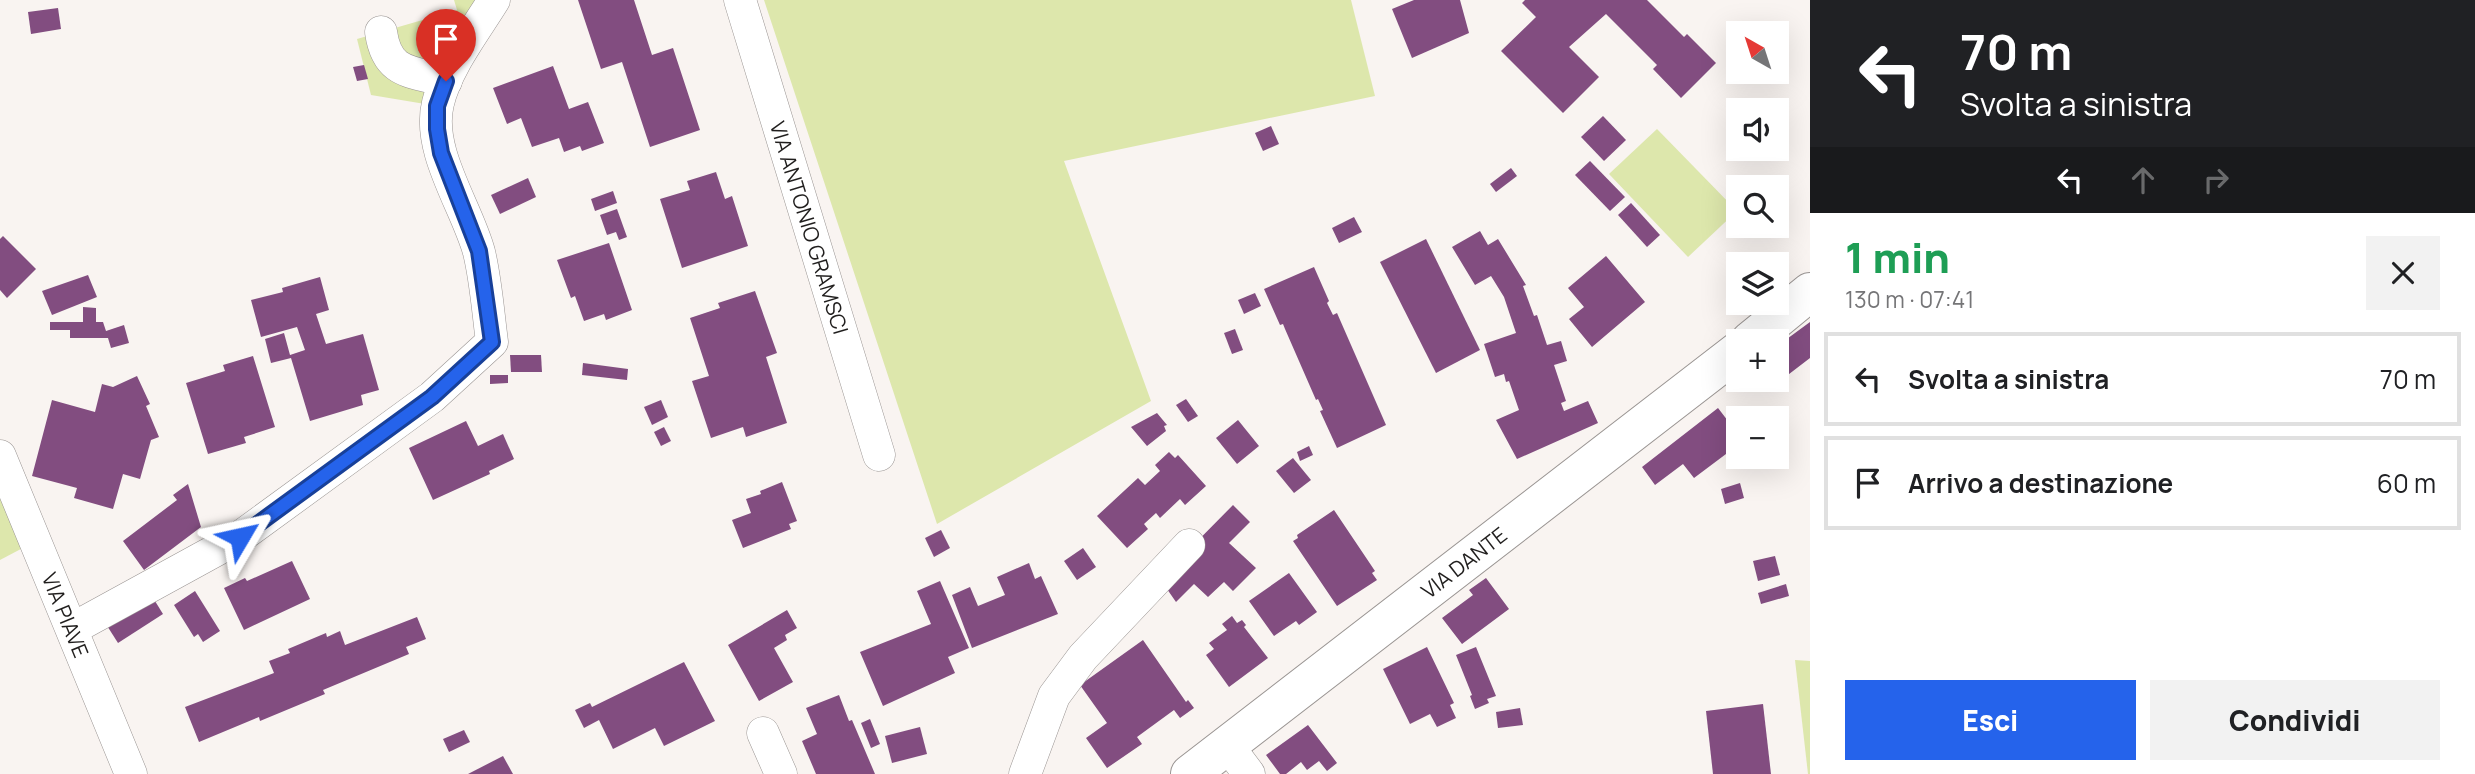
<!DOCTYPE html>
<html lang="it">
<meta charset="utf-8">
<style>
:root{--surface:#fff;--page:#f2f2f2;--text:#202124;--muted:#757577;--line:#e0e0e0;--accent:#2563eb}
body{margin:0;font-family:Manrope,sans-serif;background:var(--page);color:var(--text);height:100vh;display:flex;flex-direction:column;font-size:26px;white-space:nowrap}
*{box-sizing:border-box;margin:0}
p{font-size:23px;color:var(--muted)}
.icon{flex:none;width:38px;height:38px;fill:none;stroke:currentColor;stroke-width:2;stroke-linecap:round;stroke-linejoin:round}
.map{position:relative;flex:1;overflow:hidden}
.drawer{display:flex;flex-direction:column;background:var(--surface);width:665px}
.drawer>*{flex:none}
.hud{background:#202124;color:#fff;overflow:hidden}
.needle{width:46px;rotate:321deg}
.buttons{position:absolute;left:1726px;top:21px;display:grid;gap:14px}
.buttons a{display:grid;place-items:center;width:63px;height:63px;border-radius:0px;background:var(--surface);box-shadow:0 7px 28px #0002;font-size:35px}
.pin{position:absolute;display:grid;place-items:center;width:60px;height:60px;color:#fff;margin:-72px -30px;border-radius:50% 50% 50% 0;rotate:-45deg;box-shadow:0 0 7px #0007}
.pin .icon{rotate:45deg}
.me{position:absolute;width:77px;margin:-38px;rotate:54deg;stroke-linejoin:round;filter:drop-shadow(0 0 5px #0008)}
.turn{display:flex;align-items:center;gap:24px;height:147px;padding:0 35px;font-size:32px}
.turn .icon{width:91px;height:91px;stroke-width:2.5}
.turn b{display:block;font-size:49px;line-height:60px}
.lanes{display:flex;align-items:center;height:66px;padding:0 35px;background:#0003;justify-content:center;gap:35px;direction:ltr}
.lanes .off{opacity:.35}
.round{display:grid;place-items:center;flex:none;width:74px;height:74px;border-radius:0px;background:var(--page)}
.summary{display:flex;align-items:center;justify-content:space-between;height:119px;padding:0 35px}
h1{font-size:42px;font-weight:800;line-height:52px;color:#1e9e55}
.cta{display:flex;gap:14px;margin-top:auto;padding:14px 35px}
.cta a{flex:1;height:80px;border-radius:0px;background:var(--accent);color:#fff;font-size:28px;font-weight:800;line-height:80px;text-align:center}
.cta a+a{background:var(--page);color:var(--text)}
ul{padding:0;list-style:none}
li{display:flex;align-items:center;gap:21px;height:94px;margin:0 14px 10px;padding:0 21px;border:4px solid var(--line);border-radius:0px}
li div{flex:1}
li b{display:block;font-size:26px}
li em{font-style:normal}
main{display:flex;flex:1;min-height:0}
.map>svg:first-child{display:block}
.green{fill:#dde7ac}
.building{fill:#824d80}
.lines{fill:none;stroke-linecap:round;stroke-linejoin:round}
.minor-casing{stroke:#9a9593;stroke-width:33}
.tertiary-casing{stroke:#9a9593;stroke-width:40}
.minor{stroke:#fff;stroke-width:32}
.tertiary{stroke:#fff;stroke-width:38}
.route-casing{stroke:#184099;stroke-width:18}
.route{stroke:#2563eb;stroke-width:12}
.labels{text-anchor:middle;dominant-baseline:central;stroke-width:7;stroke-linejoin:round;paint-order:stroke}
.street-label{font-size:21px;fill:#201e1d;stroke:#fff}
</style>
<main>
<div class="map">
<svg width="1810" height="774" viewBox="0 0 1810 774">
<rect width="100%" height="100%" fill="#f9f4f1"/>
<g class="green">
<path d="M 454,0 L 494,0 L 437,106 L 371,95 L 357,39 L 457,10 Z"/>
<path d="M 764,0 L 1351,0 L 1375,96 L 1064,161 L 1151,401 L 937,524 Z"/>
<path d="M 1657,129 L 1737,211 L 1688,257 L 1609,174 Z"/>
<path d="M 0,456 L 36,541 L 0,560 Z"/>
<path d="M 1795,660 L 1810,661 L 1810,774 L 1808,774 Z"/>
</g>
<g class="building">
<path d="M 578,0 L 634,0 L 652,55 L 673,48 L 700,130 L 650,147 L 622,62 L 601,69 Z"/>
<path d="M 1414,0 L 1460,0 L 1469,33 L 1412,58 L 1392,9 Z"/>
<path d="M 1525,0 L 1647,0 L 1684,37 L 1687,34 L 1716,63 L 1681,98 L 1653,69 L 1657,65 L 1606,14 L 1569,47 L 1599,77 L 1563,113 L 1501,51 L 1536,17 L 1522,3 Z"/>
<path d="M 58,8 L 61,29 L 31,34 L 28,12 Z"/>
<path d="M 364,65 L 368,79 L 357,81 L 353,67 Z"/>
<path d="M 553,66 L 569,109 L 588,102 L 604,143 L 582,151 L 580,146 L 564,152 L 559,138 L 532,147 L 521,118 L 507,124 L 493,88 Z"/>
<path d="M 1603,116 L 1626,140 L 1604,161 L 1581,137 Z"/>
<path d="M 1271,126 L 1279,144 L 1263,151 L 1255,133 Z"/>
<path d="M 1590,161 L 1625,197 L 1610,211 L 1575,175 Z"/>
<path d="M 1511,168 L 1517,176 L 1496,192 L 1490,184 Z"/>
<path d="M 716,172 L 725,199 L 732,196 L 748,246 L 682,268 L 660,199 L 690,190 L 687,181 Z"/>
<path d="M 528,178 L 536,197 L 500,214 L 491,195 Z"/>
<path d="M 613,191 L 617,203 L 595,211 L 591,199 Z"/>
<path d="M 1631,203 L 1660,235 L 1647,247 L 1618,215 Z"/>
<path d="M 617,209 L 627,237 L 619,240 L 616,232 L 607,235 L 600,215 Z"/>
<path d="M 1354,217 L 1362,232 L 1339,243 L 1332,228 Z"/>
<path d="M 1480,231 L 1488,245 L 1498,239 L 1526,285 L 1523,286 L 1534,316 L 1537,315 L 1547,345 L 1561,341 L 1567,361 L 1554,365 L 1566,401 L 1561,403 L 1564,411 L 1588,401 L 1598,423 L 1517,459 L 1496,420 L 1519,410 L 1509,381 L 1506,382 L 1504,374 L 1495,377 L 1484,344 L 1516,333 L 1504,297 L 1491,276 L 1475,285 L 1452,247 Z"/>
<path d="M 3,236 L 36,269 L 7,298 L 0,290 L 0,239 Z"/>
<path d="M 1426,239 L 1480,350 L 1436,373 L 1380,262 Z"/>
<path d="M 609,243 L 632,310 L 606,320 L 604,314 L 584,321 L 575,296 L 571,298 L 557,260 Z"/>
<path d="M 1606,256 L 1645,302 L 1592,347 L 1569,319 L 1584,307 L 1568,288 Z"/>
<path d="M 1314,267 L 1329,301 L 1327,303 L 1333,315 L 1337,313 L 1386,425 L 1337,448 L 1320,411 L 1323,410 L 1318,399 L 1316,400 L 1285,329 L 1283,324 L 1280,325 L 1264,289 Z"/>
<path d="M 88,275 L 97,297 L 52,315 L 42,291 Z"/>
<path d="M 320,277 L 329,310 L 316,314 L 326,344 L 363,334 L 379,390 L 361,395 L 363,405 L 310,421 L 291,358 L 271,363 L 265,339 L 284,333 L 290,355 L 305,350 L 297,327 L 261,337 L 251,300 L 283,292 L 282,288 Z"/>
<path d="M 755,291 L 777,353 L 766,357 L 787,423 L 746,437 L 743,427 L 711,438 L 692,381 L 709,376 L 690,318 L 720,308 L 718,303 Z"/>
<path d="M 1255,293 L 1261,306 L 1244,314 L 1238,300 Z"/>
<path d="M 83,307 L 96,308 L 96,322 L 103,322 L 106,331 L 124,325 L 129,343 L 111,348 L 108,338 L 70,338 L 70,330 L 50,330 L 50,322 L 83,322 Z"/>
<path d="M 1810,322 L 1810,358 L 1772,387 L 1767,380 L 1776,380 L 1776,347 Z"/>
<path d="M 1235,329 L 1243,350 L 1232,354 L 1224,333 Z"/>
<path d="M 510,355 L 541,355 L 542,372 L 511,372 Z"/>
<path d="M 253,356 L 275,427 L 244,437 L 246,443 L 208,454 L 186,383 L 225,371 L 223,365 Z"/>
<path d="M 583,363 L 628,369 L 627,380 L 582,375 Z"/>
<path d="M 490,375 L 508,375 L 508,383 L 490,384 Z"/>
<path d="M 137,376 L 150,404 L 146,406 L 159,437 L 151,440 L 140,479 L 123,474 L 113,509 L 74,498 L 77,488 L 32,476 L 52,400 L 95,412 L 102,384 L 113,387 Z"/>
<path d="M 1186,399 L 1198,416 L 1188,422 L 1176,405 Z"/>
<path d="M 661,400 L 668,417 L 652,425 L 644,407 Z"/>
<path d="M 1718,408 L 1738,434 L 1735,439 L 1738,445 L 1694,478 L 1683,464 L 1655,485 L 1642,467 Z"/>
<path d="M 1157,413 L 1167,425 L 1164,426 L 1166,431 L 1147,446 L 1131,427 Z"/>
<path d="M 1238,420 L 1259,446 L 1237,464 L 1216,438 Z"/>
<path d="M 466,421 L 478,446 L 503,434 L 514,459 L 489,471 L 490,474 L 433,500 L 409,448 Z"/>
<path d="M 664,427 L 671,441 L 661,446 L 654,432 Z"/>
<path d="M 1309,446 L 1313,455 L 1300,461 L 1297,452 Z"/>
<path d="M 1169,452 L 1175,458 L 1178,455 L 1206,486 L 1185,505 L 1180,499 L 1160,518 L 1156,513 L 1144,524 L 1148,529 L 1127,548 L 1097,516 L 1138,478 L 1145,485 L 1160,471 L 1155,465 Z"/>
<path d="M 1293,458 L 1311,480 L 1294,493 L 1276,471 Z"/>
<path d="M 782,482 L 797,521 L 789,524 L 791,529 L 743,548 L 732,520 L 751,513 L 746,499 L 761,494 L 760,491 Z"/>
<path d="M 1740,483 L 1744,498 L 1725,504 L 1721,489 Z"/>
<path d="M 188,484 L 201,527 L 144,570 L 123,541 L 177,500 L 173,495 Z"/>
<path d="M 1233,505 L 1250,522 L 1229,543 L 1256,568 L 1233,591 L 1224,582 L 1208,597 L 1194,584 L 1176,602 L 1160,579 Z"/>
<path d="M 1334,510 L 1375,571 L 1372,573 L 1377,580 L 1337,606 L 1293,541 L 1298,538 L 1297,535 Z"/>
<path d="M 941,530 L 950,548 L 934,557 L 925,538 Z"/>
<path d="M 1083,548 L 1096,567 L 1077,580 L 1064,561 Z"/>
<path d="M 1775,556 L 1780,575 L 1758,581 L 1753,561 Z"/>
<path d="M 292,561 L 310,599 L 244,630 L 224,588 L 245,578 L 247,581 Z"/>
<path d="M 1029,563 L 1035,579 L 1041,576 L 1058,614 L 972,648 L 952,595 L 970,587 L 978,606 L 1005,595 L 997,577 Z"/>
<path d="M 1289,573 L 1317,612 L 1299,625 L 1296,621 L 1274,636 L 1249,601 Z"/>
<path d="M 1486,578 L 1509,609 L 1462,644 L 1442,618 L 1473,595 L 1469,590 Z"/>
<path d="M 940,581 L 969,648 L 948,657 L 955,673 L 883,706 L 860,652 L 931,624 L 917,591 Z"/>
<path d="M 1786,584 L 1789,596 L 1761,604 L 1758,593 Z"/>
<path d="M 195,591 L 220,631 L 203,642 L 198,634 L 194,637 L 174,605 Z"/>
<path d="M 150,593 L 163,614 L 118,643 L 104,621 Z"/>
<path d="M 787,610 L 797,628 L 785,635 L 787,640 L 774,648 L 793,682 L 759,701 L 728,645 Z"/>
<path d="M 1232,616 L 1237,623 L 1242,620 L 1246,625 L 1244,627 L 1268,658 L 1229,687 L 1206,655 L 1214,649 L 1209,643 L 1227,630 L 1222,624 Z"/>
<path d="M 417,617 L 426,639 L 406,647 L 409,654 L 323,690 L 325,694 L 260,721 L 259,717 L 199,742 L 185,707 L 274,673 L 269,661 L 290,653 L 288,649 L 326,633 L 327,637 L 340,631 L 345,645 Z"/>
<path d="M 1143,640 L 1186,702 L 1188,700 L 1194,708 L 1180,718 L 1174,710 L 1137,737 L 1142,744 L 1107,768 L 1086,738 L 1107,723 L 1080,685 Z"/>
<path d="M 1427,647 L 1454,703 L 1450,705 L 1456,718 L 1437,727 L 1430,714 L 1410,724 L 1383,669 Z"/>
<path d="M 1476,647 L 1496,696 L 1487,699 L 1489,703 L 1475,709 L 1470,696 L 1472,695 L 1456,655 Z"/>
<path d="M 684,662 L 715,721 L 664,746 L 655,728 L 613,749 L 599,720 L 584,728 L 575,710 L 590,703 L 592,707 Z"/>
<path d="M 839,695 L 849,721 L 852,720 L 875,774 L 816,774 L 802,741 L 817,734 L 806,708 Z"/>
<path d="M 1763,704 L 1771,774 L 1713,774 L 1706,711 Z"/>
<path d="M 1520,708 L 1523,725 L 1498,728 L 1496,712 Z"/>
<path d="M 870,719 L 880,744 L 871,748 L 861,723 Z"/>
<path d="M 1308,725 L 1337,763 L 1327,771 L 1319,761 L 1307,770 L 1301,762 L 1286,774 L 1280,774 L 1266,755 Z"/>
<path d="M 920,727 L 927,754 L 892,763 L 885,736 Z"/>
<path d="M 464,730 L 470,742 L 449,752 L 443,739 Z"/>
<path d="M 503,756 L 513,774 L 468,774 Z"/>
</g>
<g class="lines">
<defs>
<g id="minor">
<path id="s1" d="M 740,0 L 879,455"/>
<path d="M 381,32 C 387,74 410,71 446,81"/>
<path id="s2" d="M 0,456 L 131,774"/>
<path d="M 72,629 L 240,537 L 432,397 L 492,342 C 488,312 486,281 479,252 C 467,207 426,151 438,103 C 446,68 475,31 494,0"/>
<path d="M 763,733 L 781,774"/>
<path d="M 1228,746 L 1249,774"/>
<path d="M 1025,774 L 1054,696 L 1083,657 L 1189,545"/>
</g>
<g id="tertiary">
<path d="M 1750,341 L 1810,292"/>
<path id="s3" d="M 1190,774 L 1738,351"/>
</g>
</defs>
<use href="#minor" class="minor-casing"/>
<use href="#tertiary" class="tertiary-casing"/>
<use href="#minor" class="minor"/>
<use href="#tertiary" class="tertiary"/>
</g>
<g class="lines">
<defs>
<path id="route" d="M 240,537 L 432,397 L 492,342 L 479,251 L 441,153 L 437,129 L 437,106 L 446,81"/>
</defs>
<use href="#route" class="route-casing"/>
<use href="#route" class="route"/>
</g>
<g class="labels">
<g class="street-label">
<text stroke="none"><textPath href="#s1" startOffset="238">VIA ANTONIO GRAMSCI</textPath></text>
<text stroke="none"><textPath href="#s3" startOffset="346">VIA DANTE</textPath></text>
<text stroke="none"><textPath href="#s2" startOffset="172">VIA PIAVE</textPath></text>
</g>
</g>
</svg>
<div class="buttons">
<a><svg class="needle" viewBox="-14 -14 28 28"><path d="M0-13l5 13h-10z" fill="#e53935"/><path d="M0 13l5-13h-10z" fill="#757577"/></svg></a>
<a><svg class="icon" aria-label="sound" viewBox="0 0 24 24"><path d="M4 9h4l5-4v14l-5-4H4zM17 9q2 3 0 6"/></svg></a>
<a><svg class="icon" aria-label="search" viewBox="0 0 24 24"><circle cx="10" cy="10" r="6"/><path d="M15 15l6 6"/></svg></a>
<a><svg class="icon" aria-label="layers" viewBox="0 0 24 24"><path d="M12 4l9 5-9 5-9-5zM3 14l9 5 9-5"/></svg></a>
<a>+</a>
<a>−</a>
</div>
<div class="pin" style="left:446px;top:81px;background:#d93025"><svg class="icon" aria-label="arrive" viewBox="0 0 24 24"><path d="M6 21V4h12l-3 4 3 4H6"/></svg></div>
<svg class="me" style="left:240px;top:537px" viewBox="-20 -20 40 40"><path d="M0-17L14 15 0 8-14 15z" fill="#2563eb" stroke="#fff" stroke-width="4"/></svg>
</div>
<section class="drawer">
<div class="hud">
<div class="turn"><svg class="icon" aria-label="left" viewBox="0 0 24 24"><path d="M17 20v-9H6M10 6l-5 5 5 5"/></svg><div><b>70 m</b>Svolta a sinistra</div></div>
<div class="lanes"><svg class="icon" aria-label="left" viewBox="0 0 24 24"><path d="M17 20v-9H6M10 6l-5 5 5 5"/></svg><svg class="icon off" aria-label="ahead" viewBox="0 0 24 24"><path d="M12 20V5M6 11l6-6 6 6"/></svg><svg class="icon off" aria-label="right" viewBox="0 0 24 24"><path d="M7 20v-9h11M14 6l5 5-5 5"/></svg></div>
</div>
<div class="summary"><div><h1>1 min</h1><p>130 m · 07:41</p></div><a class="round"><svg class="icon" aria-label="close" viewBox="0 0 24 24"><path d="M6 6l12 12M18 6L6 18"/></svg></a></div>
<ul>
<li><svg class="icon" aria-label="left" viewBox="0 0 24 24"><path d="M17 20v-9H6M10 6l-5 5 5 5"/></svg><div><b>Svolta a sinistra</b></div><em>70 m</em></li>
<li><svg class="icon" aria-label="arrive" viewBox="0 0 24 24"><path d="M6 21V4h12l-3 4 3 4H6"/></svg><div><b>Arrivo a destinazione</b></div><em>60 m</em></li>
</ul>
<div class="cta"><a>Esci</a><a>Condividi</a></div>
</section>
</main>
